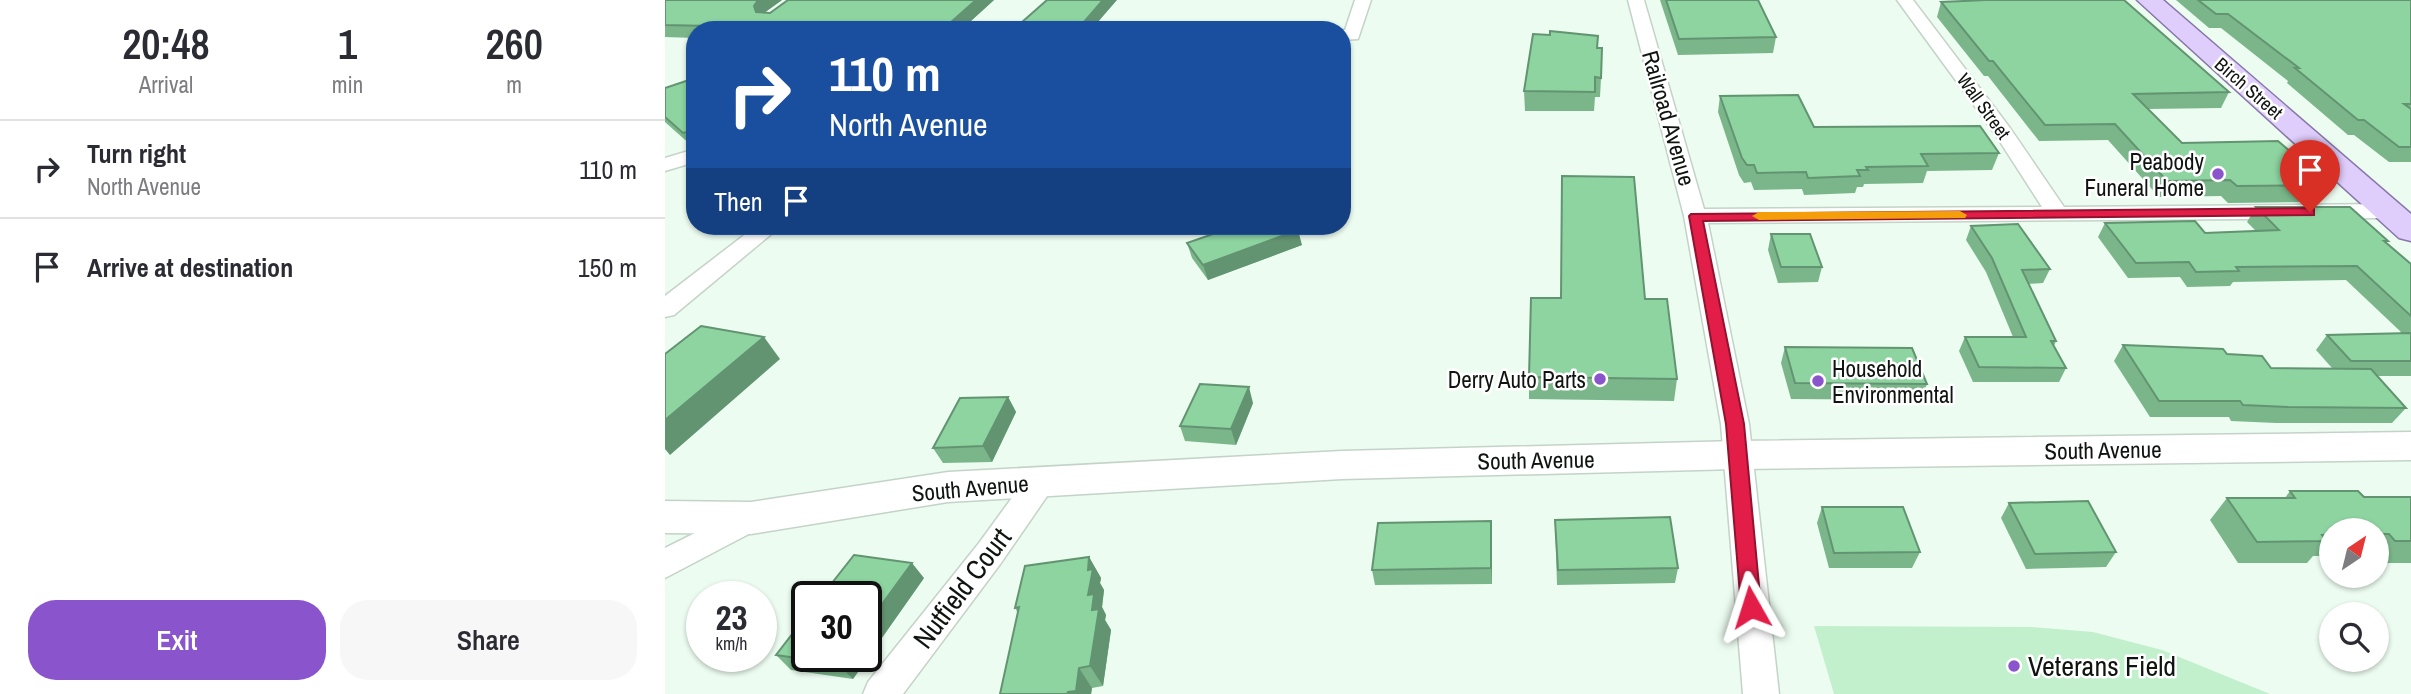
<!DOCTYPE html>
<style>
:root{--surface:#fff;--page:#f7f7f7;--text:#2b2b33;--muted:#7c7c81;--line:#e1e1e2;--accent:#8954cc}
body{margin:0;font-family:"Archivo Narrow",sans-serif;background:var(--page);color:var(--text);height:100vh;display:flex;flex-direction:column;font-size:26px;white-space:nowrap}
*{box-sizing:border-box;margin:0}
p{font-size:23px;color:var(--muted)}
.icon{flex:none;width:38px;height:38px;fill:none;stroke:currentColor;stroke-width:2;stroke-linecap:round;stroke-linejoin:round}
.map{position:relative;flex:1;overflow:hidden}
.details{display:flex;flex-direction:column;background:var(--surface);width:665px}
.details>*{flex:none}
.guide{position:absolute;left:21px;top:21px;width:665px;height:214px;border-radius:28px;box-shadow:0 2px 5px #0004;background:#1a4fa0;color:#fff;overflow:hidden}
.needle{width:46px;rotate:35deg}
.buttons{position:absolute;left:1654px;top:518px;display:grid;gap:14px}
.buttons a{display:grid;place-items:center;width:70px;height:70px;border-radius:50%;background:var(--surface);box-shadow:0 2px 5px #0004;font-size:35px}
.speed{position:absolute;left:21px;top:581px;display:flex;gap:14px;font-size:35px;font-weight:700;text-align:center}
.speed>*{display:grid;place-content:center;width:91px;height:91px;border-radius:50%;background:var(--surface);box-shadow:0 2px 5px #0004;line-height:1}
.speed small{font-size:18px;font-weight:400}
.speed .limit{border:4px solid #111;border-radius:10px;background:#fff;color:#111}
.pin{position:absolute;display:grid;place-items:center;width:60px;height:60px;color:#fff;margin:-72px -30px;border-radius:50% 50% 50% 0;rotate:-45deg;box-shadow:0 0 7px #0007}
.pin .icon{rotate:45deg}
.me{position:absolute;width:77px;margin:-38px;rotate:354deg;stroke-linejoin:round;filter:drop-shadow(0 0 5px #0008)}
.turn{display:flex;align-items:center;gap:24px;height:147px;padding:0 28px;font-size:32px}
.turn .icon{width:91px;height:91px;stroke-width:2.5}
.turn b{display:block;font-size:49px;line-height:60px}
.then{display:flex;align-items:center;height:66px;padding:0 28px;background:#0003;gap:14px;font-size:26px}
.eta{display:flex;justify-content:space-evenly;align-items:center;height:119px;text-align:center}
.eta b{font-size:42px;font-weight:600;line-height:49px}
.primary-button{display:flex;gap:14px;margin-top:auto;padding:14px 28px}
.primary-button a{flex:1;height:80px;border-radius:28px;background:var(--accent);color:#fff;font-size:28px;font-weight:600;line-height:80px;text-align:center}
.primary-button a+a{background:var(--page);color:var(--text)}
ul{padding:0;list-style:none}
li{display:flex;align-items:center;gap:21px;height:98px;padding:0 28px;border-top:2px solid var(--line)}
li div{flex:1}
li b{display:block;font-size:26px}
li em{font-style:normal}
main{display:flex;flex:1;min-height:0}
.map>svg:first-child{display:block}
.green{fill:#c2f0cd}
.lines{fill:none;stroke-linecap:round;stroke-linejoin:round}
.minor-casing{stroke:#c4d3c8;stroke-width:3}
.tertiary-casing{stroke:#c4d3c8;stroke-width:3}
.primary-casing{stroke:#8876a8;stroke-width:3}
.minor{fill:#fff;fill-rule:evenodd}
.tertiary{fill:#fff;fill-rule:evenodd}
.primary{fill:#dfcdfc;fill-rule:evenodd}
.wall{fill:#7ab68a}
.shaded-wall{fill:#639471}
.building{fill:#8ed4a1;stroke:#639471;stroke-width:2}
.route{fill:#e11d48;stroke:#92132f;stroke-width:2}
.slow{fill:#f59e0b}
.poi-dot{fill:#8954cc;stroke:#fff;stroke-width:2.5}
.labels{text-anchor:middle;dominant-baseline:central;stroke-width:5;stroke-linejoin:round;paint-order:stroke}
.far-street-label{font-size:19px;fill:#0f1410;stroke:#fff}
.street-label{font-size:23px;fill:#0f1410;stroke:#fff}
.poi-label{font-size:23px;fill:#0f1410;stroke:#fff;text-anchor:end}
.near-street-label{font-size:28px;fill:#0f1410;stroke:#fff}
.near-poi-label{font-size:28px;fill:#0f1410;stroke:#fff;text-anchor:start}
</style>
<main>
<section class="details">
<div class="eta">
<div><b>20:48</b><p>Arrival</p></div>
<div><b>1</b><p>min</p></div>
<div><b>260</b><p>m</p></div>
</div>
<ul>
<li><svg class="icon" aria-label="right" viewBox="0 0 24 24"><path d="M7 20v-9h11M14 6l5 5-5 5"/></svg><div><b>Turn right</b><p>North Avenue</p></div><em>110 m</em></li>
<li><svg class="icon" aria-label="arrive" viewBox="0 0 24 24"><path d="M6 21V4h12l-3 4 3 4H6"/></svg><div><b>Arrive at destination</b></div><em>150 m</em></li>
</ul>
<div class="primary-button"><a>Exit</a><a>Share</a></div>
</section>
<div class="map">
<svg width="1746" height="694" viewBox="0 0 1746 694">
<rect width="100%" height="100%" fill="#ecfcf0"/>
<path class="green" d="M 1149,626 L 1366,627 L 1428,632 L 1497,650 L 1605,694 L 1169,694 Z"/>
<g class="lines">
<defs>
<g id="minor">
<path d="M 690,0 L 706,0 L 693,39 L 677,40 L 677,30 L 680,30 Z"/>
<path d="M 963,0 L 979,0 L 1039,209 L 1377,207 L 1330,134 L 1232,0 L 1248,0 L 1345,128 L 1399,207 L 1723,204 L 1731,206 L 1734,211 L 1731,216 L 1723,218 L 1043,223 L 1084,424 L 1114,694 L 1078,694 L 1056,424 L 1019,216 Z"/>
<path d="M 30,149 L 30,162 L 0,171 L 0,158 Z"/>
<path d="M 91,226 L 116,226 L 9,315 L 0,317 L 0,296 Z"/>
<path d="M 376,469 L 387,473 L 391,481 L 387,489 L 336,563 L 238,694 L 198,694 L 203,682 L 314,543 L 365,473 Z"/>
<path d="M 86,505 L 97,509 L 102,518 L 97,527 L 0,578 L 0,548 Z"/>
</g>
<path id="tertiary" d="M 1746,432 L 1746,460 L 1072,469 L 677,479 L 283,502 L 86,534 L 0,533 L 0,501 L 86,502 L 283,472 L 677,451 L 1072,441 Z"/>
<path id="primary" d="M 1472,0 L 1498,0 L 1746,214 L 1746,241 L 1734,238 Z"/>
</defs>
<use href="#minor" class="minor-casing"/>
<use href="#tertiary" class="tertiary-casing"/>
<use href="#primary" class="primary-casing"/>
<use href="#minor" class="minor"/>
<use href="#tertiary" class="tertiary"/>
<use href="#primary" class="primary"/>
</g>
<g class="wall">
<path d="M 0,0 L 117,0 L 99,13 L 105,13 L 123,0 L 329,0 L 296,30 L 30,30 L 30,38 L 0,37 Z"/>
<path d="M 995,0 L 1093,0 L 1111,37 L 1108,53 L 1013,55 Z"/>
<path d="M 1511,0 L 1746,0 L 1746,162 L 1724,162 L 1689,135 L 1683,135 L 1622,83 L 1623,81 L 1556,28 L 1544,28 Z"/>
<path d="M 1276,2 L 1564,92 L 1556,108 L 1483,109 L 1517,143 L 1665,185 L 1654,202 L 1563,203 L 1556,196 L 1494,197 L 1443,140 L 1374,141 L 1323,76 L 1319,76 L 1272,17 Z"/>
<path d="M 932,48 L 936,78 L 935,97 L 930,97 L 929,111 L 860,111 L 859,91 Z"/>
<path d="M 30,78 L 30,147 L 28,147 L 0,122 L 0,88 Z"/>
<path d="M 1055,96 L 1149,127 L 1334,153 L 1327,170 L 1262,171 L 1258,183 L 1199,184 L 1198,187 L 1192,187 L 1190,193 L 1139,195 L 1137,189 L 1089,190 L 1086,182 L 1079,183 L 1074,175 L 1053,112 Z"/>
<path d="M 1591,207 L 1723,241 L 1721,243 L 1746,264 L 1746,376 L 1712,376 L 1741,408 L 1727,423 L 1611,423 L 1566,421 L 1564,417 L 1485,417 L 1449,361 L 1458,345 L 1562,354 L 1606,368 L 1667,368 L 1651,350 L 1662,335 L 1734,334 L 1736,332 L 1681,280 L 1568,282 L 1565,286 L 1522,287 L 1515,277 L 1463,278 L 1433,237 L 1440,223 L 1540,233 L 1591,231 L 1582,222 Z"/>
<path d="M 1306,226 L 1385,269 L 1378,283 L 1363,284 L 1391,341 L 1389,346 L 1401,368 L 1394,382 L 1308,382 L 1294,351 L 1300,337 L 1348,337 L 1321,272 L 1301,240 Z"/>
<path d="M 1106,234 L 1157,267 L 1153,282 L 1113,283 L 1103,250 Z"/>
<path d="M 522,243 L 637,245 L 543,280 L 527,258 Z"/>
<path d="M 980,299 L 1012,379 L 1009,401 L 864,399 L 864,377 Z"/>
<path d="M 1120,347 L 1262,384 L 1256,400 L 1126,399 L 1116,363 Z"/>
<path d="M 343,397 L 351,412 L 327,462 L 278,463 L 268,448 Z"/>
<path d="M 588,403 L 571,445 L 520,441 L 515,426 Z"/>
<path d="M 1625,491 L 1699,497 L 1746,497 L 1746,563 L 1712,563 L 1712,530 L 1666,530 L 1666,556 L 1648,556 L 1642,563 L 1573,563 L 1545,520 L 1562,498 L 1620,498 Z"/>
<path d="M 1344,503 L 1451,552 L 1441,567 L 1361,569 L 1336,518 Z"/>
<path d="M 1157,507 L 1255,552 L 1247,568 L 1164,568 L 1152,523 Z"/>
<path d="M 890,520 L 1013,568 L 1010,583 L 892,585 Z"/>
<path d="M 826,521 L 827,584 L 710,585 L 707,570 Z"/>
<path d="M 424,557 L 436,578 L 435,583 L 439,590 L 437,607 L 441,615 L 440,620 L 446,630 L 438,686 L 427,688 L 426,694 L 335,694 L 353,613 L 350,608 Z"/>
<path d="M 259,578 L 188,679 L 126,670 L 111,655 Z"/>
</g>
<g class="shaded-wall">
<path d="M 93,0 L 117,0 L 99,13 L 91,12 L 89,6 Z"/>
<path d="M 311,0 L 329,0 L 296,30 L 277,30 Z"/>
<path d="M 438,0 L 452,0 L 426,30 L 412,30 Z"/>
<path d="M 633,230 L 637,245 L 543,280 L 538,265 Z"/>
<path d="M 99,337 L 115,359 L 5,455 L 0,449 L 0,420 Z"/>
<path d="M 584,387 L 588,403 L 571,445 L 566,429 Z"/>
<path d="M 343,397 L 351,412 L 327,462 L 318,446 Z"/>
<path d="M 826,521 L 827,537 L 827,584 L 826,568 Z"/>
<path d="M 424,557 L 436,578 L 435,583 L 439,590 L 437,607 L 441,615 L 440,620 L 446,630 L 438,686 L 425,666 L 427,610 L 423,595 L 423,570 Z"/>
<path d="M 247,563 L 259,578 L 188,679 L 173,664 L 179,656 L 201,656 L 201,626 Z"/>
<path d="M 414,668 L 427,688 L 426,694 L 402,694 Z"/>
</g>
<g class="building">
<path d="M 0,0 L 93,0 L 89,6 L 91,12 L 105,13 L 123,0 L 311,0 L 277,30 L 206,30 L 140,28 L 143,30 L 38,30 L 43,26 L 0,25 Z"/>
<path d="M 382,0 L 438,0 L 412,30 L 348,30 Z"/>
<path d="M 1001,0 L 1093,0 L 1111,37 L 1014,39 Z"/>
<path d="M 1321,0 L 1459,0 L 1564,92 L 1468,94 L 1517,143 L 1613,141 L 1665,185 L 1572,186 L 1565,180 L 1502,181 L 1450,124 L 1380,125 L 1328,61 L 1324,61 L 1276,2 Z"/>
<path d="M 1533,0 L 1746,0 L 1746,104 L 1739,104 L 1746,109 L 1746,147 L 1734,147 L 1699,120 L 1693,120 L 1630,68 L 1634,68 L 1563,14 L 1551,14 Z"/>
<path d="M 885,31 L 933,36 L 932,48 L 937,48 L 936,78 L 930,77 L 930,92 L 859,91 L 868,34 L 885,35 Z"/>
<path d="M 30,78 L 30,143 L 23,137 L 22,132 L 18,133 L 0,117 L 0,88 Z"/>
<path d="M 1133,95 L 1149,127 L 1315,126 L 1334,153 L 1256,154 L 1263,166 L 1201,167 L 1203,170 L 1192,170 L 1195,176 L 1143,178 L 1141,172 L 1092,173 L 1089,165 L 1082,165 L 1077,158 L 1055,96 Z"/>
<path d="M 897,176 L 969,177 L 980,299 L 1002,299 L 1012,379 L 864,377 L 866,298 L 896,298 Z"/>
<path d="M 1591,207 L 1685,207 L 1723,241 L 1719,241 L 1746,264 L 1746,316 L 1692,266 L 1571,267 L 1574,271 L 1531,272 L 1524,262 L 1471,263 L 1440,223 L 1530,221 L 1540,233 L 1614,230 Z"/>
<path d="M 1353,224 L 1385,269 L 1357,270 L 1391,341 L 1386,341 L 1401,368 L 1314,367 L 1300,337 L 1361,337 L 1327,258 L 1306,226 Z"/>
<path d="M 571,226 L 630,226 L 633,230 L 538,265 L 522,243 Z"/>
<path d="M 1106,234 L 1145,234 L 1157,267 L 1116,267 Z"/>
<path d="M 36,326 L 99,337 L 0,420 L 0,354 Z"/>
<path d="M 1746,333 L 1746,361 L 1686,361 L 1662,335 Z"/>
<path d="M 1458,345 L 1558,349 L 1562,354 L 1597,356 L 1606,368 L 1706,369 L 1741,408 L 1623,407 L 1578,405 L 1575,401 L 1494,401 Z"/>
<path d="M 1120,347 L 1247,348 L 1262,384 L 1130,383 Z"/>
<path d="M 535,384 L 584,387 L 566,429 L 515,426 Z"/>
<path d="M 343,397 L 318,446 L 268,448 L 295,398 Z"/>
<path d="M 1625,491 L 1693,491 L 1699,497 L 1746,497 L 1746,541 L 1730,541 L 1724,534 L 1712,534 L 1712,530 L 1666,530 L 1666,534 L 1657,535 L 1662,541 L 1592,542 L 1562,498 L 1630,498 Z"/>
<path d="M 1423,501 L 1451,552 L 1370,554 L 1344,503 Z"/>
<path d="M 1157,507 L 1238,507 L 1255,552 L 1169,553 Z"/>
<path d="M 1005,517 L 1013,568 L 893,570 L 890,520 Z"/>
<path d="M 826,521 L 826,568 L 707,570 L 713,523 Z"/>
<path d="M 189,555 L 247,563 L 201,626 L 201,597 L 156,597 Z"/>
<path d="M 424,557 L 423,570 L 428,569 L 423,595 L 429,594 L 427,610 L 434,609 L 425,666 L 414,668 L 411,691 L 403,692 L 402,694 L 335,694 L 354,607 L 350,608 L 360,566 Z"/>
<path d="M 142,615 L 142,656 L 179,656 L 173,664 L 111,655 Z"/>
</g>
<path class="route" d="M 1645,208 L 1649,209 L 1649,215 L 1038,221 L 1079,424 L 1096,607 L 1093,613 L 1086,616 L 1079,613 L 1076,607 L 1061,424 L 1024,216 L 1026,214 Z"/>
<path class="slow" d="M 1295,211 L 1302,215 L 1300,218 L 1094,220 L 1087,216 L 1094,212 Z"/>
<g class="poi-dot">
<circle cx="1553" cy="174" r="7"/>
<circle cx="935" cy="379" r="7"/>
<circle cx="1153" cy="381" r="7"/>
<circle cx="1349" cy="666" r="7"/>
</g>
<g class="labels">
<g class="far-street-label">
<text transform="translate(1584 88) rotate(41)">Birch Street</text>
<text transform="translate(1319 106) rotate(54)">Wall Street</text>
</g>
<g class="street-label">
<text transform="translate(1004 118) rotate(74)">Railroad Avenue</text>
<text transform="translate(1438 450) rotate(-1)">South Avenue</text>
<text transform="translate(871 460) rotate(-1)">South Avenue</text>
<text transform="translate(305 488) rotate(-5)">South Avenue</text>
</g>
<g class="poi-label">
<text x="1539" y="161">Peabody<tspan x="1539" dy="26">Funeral Home</tspan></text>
<text x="1167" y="368" text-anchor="start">Household<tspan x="1167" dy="26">Environmental</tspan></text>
<text x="921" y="379">Derry Auto Parts</text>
</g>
<g class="near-street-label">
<text transform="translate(297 588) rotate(-53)">Nutfield Court</text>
</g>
<g class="near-poi-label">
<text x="1363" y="666">Veterans Field</text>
</g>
</g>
</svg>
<div class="buttons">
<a><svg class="needle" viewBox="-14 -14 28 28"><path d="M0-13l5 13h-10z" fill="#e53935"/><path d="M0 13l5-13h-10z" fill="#7c7c81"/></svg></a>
<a><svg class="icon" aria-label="search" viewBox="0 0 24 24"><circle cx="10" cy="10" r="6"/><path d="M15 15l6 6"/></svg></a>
</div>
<div class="speed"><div>23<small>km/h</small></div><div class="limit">30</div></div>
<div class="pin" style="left:1645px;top:212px;background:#d93025"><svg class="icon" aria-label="arrive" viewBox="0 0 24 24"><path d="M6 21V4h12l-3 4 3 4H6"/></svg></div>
<svg class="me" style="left:1086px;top:607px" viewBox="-20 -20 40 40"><path d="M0-17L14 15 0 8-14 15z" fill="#e11d48" stroke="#fff" stroke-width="4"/></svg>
<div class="guide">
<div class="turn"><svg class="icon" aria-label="right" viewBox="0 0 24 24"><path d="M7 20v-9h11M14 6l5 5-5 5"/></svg><div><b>110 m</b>North Avenue</div></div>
<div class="then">Then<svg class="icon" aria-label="arrive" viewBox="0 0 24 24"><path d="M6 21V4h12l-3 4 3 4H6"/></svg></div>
</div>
</div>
</main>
